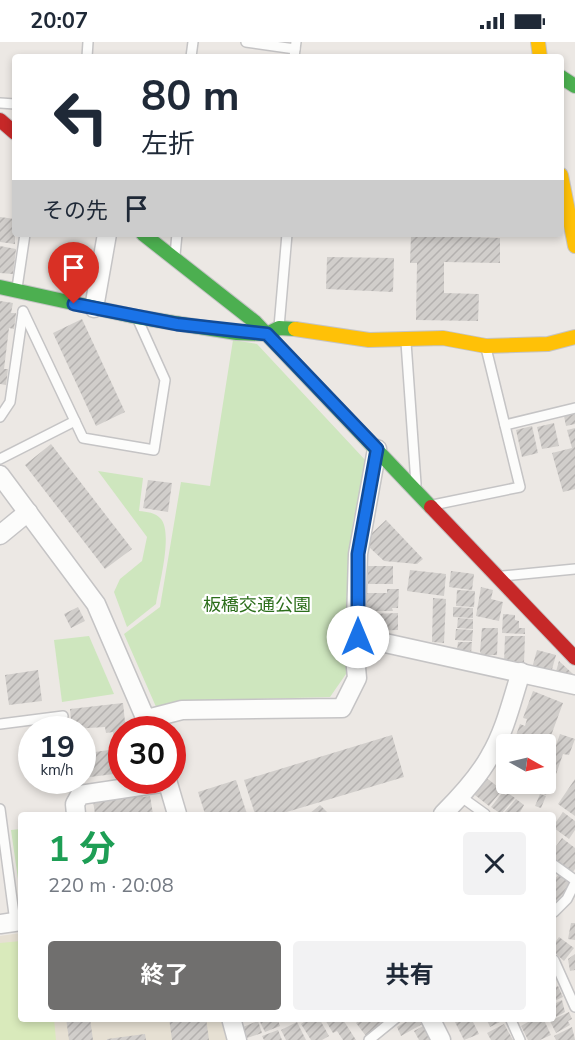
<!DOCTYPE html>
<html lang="ja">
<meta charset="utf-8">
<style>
:root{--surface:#fff;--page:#f2f2f3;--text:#1f2937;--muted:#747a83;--accent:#706f6e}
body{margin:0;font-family:"Nunito Sans","Noto Sans JP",sans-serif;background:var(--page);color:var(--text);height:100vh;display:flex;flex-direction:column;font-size:22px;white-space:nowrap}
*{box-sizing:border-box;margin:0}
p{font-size:20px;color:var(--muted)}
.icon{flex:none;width:33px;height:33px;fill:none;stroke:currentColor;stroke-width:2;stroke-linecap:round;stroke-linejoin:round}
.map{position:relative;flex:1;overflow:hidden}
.drawer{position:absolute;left:18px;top:770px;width:538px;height:210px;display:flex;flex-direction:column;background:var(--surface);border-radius:6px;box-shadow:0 3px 9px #0003}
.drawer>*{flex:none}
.banner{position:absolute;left:12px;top:12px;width:552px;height:183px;border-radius:6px;box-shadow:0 3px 9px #0003;background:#fff;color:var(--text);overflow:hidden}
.needle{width:39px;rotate:98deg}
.controls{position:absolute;left:496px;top:692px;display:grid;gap:12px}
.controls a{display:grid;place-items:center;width:60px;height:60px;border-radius:6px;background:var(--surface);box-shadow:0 3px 9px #0003;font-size:30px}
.speed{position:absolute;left:18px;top:674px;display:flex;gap:12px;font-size:30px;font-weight:700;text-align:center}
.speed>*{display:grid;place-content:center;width:78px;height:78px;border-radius:50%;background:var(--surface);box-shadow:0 3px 9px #0003;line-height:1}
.speed small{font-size:15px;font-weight:400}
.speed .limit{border:9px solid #d22;background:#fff;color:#111}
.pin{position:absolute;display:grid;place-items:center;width:51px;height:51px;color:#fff;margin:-62px -26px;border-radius:50% 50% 50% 0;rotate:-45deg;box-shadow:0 0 6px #0007}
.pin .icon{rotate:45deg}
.me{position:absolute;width:66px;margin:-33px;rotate:0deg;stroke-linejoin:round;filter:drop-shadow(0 0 4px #0008)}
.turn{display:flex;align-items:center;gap:21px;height:126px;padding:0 30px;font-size:27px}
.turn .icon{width:78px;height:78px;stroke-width:2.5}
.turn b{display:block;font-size:42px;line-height:51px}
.then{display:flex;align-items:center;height:57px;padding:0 30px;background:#0003;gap:12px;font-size:22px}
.round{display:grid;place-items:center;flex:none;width:63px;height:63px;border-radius:6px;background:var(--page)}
.headline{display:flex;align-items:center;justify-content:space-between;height:102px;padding:0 30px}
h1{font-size:36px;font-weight:700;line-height:45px;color:#1e9e55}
.cta{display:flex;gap:12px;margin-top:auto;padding:12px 30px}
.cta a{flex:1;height:69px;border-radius:6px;background:var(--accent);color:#fff;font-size:24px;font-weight:700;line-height:69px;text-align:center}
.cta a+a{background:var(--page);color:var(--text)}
.status{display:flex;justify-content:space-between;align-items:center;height:42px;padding:0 30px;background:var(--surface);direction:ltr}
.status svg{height:16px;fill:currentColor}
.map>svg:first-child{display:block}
.education{fill:#e6e0d3}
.green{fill:#cee6be}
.pitch{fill:#d9eabb}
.building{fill:url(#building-hatch)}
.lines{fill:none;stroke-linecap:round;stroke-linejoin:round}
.lane-casing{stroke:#c5c4c5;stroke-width:12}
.street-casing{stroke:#c5c4c5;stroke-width:21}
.fast-casing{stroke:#c5c4c5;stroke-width:16}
.slow-casing{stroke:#c5c4c5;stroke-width:16}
.jam-casing{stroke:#c5c4c5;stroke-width:16}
.lane{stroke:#fcfcfb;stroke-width:9}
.street{stroke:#fcfcfb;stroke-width:18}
.fast{stroke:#4caf50;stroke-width:14}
.slow{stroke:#ffc107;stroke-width:14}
.jam{stroke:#c62828;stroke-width:14}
.route-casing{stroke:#114b97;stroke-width:15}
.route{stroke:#1a73e8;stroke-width:10}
.labels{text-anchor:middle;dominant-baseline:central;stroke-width:4.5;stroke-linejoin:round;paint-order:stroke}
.park-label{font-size:18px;fill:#2c6e1b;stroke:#fff}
</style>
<div class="status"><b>20:07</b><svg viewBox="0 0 49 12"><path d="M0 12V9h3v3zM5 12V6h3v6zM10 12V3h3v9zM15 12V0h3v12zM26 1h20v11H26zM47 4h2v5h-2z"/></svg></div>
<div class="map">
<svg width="575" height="998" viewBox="0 0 575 998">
<defs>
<pattern id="building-hatch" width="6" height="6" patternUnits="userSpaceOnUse" patternTransform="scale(1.5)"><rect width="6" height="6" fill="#d1cecb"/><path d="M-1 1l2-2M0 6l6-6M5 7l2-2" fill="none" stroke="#b4b1af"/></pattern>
</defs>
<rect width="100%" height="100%" fill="#ece8e4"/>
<path class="education" d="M 21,891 L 21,976 L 223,977 L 229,998 L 0,998 L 0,894 Z"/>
<g class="green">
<path d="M 233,298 L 257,302 L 367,420 L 353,480 L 346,632 L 330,655 L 182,659 L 157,667 L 124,592 L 160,565 L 181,440 L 210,444 Z"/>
<path d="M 98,429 L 143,436 L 139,469 C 147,470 155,470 161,477 C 173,492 159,543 156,562 L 127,585 L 114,550 L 120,537 L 142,519 L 147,495 Z"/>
<path d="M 89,594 L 114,652 L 62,660 L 54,598 Z"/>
<path d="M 21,787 L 21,858 L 11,788 Z"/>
</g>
<path class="pitch" d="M 21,899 L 21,976 L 54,977 L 56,998 L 0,998 L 0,901 Z"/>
<g class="building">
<path d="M 0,175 L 15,177 L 15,202 L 0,200 Z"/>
<path d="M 411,193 L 500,196 L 500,221 L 444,220 L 444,251 L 479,252 L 478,279 L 416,278 L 417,221 L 410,221 Z"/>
<path d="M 0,204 L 16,207 L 13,232 L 0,231 Z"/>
<path d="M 327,215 L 394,216 L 393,250 L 326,247 Z"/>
<path d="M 0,259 L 13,261 L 11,271 L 16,271 L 14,287 L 9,286 L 4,327 L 8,327 L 6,343 L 0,342 Z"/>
<path d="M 82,277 L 125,370 L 96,384 L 53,291 Z"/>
<path d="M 575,371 L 575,382 L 566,384 L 564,374 Z"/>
<path d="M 554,381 L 559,404 L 542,407 L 537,385 Z"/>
<path d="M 532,384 L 538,411 L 522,415 L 516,388 Z"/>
<path d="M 575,386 L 575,447 L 563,450 L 552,411 L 572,406 L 567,388 Z"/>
<path d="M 51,402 L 132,507 L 105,527 L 25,423 Z"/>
<path d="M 148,438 L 172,441 L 168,470 L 143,466 Z"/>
<path d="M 386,478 L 423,517 L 417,522 L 384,519 L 368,504 L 371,492 Z"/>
<rect x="368" y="524" width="25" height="18"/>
<path d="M 410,528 L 446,532 L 444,554 L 407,549 Z"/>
<path d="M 451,529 L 474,532 L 472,548 L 449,545 Z"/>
<path d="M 481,545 L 493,548 L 491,557 L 503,560 L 499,579 L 476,574 Z"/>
<path d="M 387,547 L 399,547 L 398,566 L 392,566 L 393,569 L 370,569 L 371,566 L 367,566 L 367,551 L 387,551 Z"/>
<path d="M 457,548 L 475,549 L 474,565 L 456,564 Z"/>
<path d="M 433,556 L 446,557 L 444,601 L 432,600 Z"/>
<path d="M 78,565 L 85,579 L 71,586 L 64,572 Z"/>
<path d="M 453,565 L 473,566 L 473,576 L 453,575 Z"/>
<path d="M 398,571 L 398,588 L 369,589 L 369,572 Z"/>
<path d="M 503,572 L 515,573 L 515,578 L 519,579 L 519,586 L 525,586 L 525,592 L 502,591 Z"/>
<path d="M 458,576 L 473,577 L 473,587 L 457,586 Z"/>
<path d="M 482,586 L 498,586 L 497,613 L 482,613 L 480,610 Z"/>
<path d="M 456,587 L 473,588 L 472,599 L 455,598 Z"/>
<path d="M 505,594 L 525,594 L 524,621 L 504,621 Z"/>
<path d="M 458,600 L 472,600 L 471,612 L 457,609 Z"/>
<path d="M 537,608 L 556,613 L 551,631 L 532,626 Z"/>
<path d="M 559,619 L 573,632 L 569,637 L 555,633 Z"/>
<path d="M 38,628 L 42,659 L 9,663 L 5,633 Z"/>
<path d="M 533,649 L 563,661 L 548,702 L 513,702 L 520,682 L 525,684 L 527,677 L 523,676 Z"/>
<path d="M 123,661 L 125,680 L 133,679 L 134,687 L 122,687 L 122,731 L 82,736 L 82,716 L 95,714 L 95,710 L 116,707 L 113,690 L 106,691 L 105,685 L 72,687 L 70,667 Z"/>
<path d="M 560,692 L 575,697 L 569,713 L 563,712 L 553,741 L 546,738 L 546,732 Z"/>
<path d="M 392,693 L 404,735 L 280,772 L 255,772 L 244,738 Z"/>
<path d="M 505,714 L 507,715 L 507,732 L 499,729 Z"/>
<path d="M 484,734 L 502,748 L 489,764 L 471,750 Z"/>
<path d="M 575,737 L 575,774 L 558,762 Z"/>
<path d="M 236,738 L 247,772 L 205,772 L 198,750 Z"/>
<path d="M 544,741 L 550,743 L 546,753 L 540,750 Z"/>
<path d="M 502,751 L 506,753 L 508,751 L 515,756 L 501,772 L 491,765 Z"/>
<path d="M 142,752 L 143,755 L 150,754 L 153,772 L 95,772 L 93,759 Z"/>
<path d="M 540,752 L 546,754 L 541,766 L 535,764 Z"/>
<path d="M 516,757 L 524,763 L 519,772 L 503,772 Z"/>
<path d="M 320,763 L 329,772 L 309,772 Z"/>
<path d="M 563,770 L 575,779 L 575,788 L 569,797 L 554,786 L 554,778 L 556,780 Z"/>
<path d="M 562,796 L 575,806 L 575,827 L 572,831 L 554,816 L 554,807 Z"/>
<path d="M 560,831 L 572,842 L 554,862 L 554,838 Z"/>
<path d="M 571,881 L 575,881 L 575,898 L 568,897 Z"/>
<path d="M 559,895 L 574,906 L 564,919 L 554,910 L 554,902 Z"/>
<path d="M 575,912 L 575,928 L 570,929 L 568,917 Z"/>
<path d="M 558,944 L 563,955 L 554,959 L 554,946 Z"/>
<path d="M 562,958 L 565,970 L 554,976 L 554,962 Z"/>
<path d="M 569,970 L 572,977 L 568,979 L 570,983 L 556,991 L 550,979 Z"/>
<path d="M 66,976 L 90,976 L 93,998 L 69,998 Z"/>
<path d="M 169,976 L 206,976 L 209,998 L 172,998 Z"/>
<path d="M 277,976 L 280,984 L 265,990 L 259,978 Z"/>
<path d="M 310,976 L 319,976 L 329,994 L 322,998 L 311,998 L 301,982 Z"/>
<path d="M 324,976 L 342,976 L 356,998 L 343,998 L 337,989 L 333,991 Z"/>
<path d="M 362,976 L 389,976 L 366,994 L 356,981 Z"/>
<path d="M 412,976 L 423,976 L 426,980 L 401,994 L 397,985 Z"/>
<path d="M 453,976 L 471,976 L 479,992 L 464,998 Z"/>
<path d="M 486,976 L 504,976 L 504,978 L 490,985 Z"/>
<path d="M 535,976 L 543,976 L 551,993 L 540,998 L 528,998 L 521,984 Z"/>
<path d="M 258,979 L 262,991 L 247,996 L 243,985 Z"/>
<path d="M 297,980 L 306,998 L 286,998 L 281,988 Z"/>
<path d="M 504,982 L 513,998 L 491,998 L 487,991 Z"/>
<path d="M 425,983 L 434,998 L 419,998 L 414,989 Z"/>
<path d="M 572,985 L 575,998 L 556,998 L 554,994 Z"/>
<path d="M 278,988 L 282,998 L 264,998 L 262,994 Z"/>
<path d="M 145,992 L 146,998 L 107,998 L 107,997 Z"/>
</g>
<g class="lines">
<defs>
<g id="lane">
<path d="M 246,0 L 295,7"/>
<path d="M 87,15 L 88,0"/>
<path d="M 191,15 L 193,0"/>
<path d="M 294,15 L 296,0"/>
<path d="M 0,61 L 15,62"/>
<path d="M 175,213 L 177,192"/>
<path d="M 17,246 L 25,192"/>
<path d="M 23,269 L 83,396 L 154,408 L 165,338 L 138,278"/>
<path d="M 279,285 L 287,192"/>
<path d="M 406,300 L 416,442"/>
<path d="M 0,375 L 10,360 L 23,270"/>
<path d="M 505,383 L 575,366"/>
<path d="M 0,417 L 75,379"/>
<path d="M 433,463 L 520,445 L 486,306"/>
<path d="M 503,534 L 575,527"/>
<path d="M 0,682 L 63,674"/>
<path d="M 460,754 L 485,772"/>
<path d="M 0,767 L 15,880"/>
<path d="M 554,823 L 575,838"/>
<path d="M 554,870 L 567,857 L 575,841"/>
<path d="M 554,918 L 575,965"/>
<path d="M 510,976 L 520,998"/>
<path d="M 369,998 L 396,976"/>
</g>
<g id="street">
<path d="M 94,266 L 107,192"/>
<path d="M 0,433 L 96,562 L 150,687"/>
<path d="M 0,493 L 28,470"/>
<path d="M 358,595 L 575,643"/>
<path d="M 147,677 L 182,668 L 342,666 L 357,636 L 355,615 L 358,512 L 377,407"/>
<path d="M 167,738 L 177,772"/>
<path d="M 76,772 L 75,762 L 80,753 L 167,740"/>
<path d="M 443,772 C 460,755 478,736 490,714 C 505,689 512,658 521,630"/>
<path d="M 0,882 L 21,879"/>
<path d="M 231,976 L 237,998"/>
<path d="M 430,976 L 441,998"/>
</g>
<g id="fast">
<path d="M 561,35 L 575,44"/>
<path d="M 143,192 L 255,280 L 431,465"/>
<path d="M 0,245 L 137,275 L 237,291 L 267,292 L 279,286 L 295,287"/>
</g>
<g id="slow">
<path d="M 538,0 L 540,15"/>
<path d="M 561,133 L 575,204"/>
<path d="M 295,287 L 369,298 L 443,296 L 486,304 L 548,302 L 575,295"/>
</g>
<g id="jam">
<path d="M 0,78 L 15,91"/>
<path d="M 431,465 L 575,616"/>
</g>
</defs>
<use href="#lane" class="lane-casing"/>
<use href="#street" class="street-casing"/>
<use href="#fast" class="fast-casing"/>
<use href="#slow" class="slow-casing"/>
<use href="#jam" class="jam-casing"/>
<use href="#lane" class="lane"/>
<use href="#street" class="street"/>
<use href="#fast" class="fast"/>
<use href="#slow" class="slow"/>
<use href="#jam" class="jam"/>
</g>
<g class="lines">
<defs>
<path id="route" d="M 74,262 L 177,282 L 267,292 L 377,407 L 358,512 L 358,595"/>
</defs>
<use href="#route" class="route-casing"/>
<use href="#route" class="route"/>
</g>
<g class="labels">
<g class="park-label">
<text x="257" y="563">板橋交通公園</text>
</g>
</g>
</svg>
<div class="controls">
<a><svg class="needle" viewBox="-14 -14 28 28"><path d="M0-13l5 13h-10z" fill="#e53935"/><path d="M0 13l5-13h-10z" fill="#747a83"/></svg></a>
</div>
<div class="speed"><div>19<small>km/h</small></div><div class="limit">30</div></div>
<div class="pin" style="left:74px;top:262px;background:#d93025"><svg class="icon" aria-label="arrive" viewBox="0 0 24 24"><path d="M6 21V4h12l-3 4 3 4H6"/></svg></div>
<svg class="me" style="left:358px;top:595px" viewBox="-20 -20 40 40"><circle r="19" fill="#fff"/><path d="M0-13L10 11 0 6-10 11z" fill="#1a73e8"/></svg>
<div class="banner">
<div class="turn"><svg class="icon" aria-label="left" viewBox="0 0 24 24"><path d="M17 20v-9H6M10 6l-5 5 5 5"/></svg><div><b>80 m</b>左折</div></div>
<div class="then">その先<svg class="icon" aria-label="arrive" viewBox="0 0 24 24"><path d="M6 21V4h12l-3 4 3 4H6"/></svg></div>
</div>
<section class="drawer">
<div class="headline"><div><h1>1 分</h1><p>220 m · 20:08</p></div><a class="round"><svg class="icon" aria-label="close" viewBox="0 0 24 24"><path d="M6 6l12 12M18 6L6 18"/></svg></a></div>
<div class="cta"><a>終了</a><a>共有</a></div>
</section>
</div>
